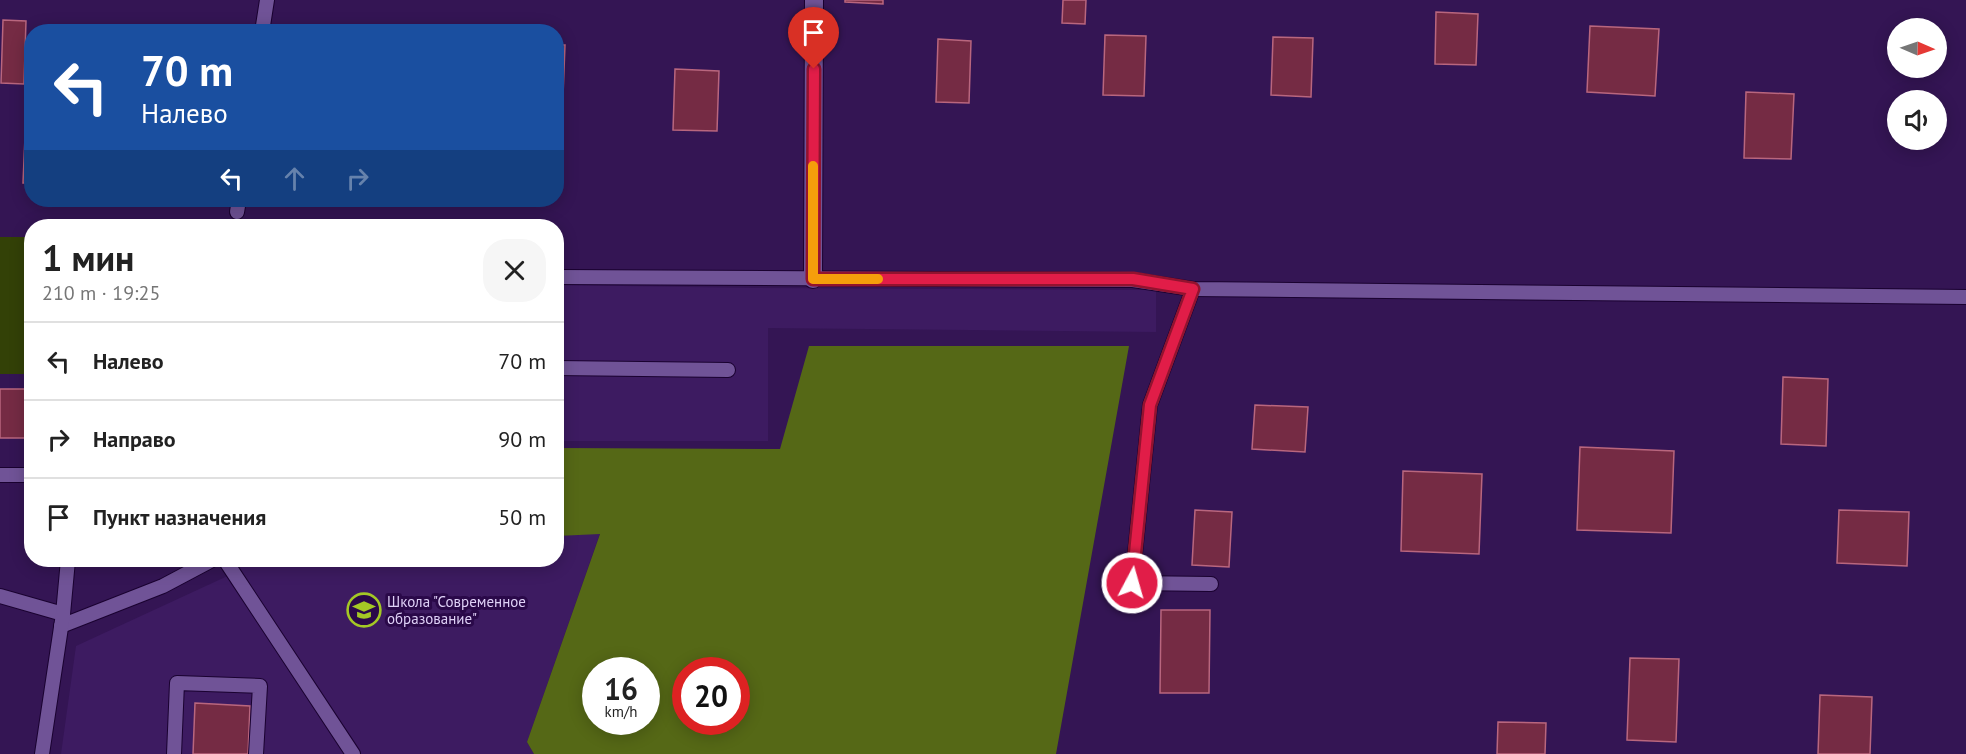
<!DOCTYPE html>
<html lang="ru">
<meta charset="utf-8">
<style>
:root{--surface:#fff;--page:#f6f6f6;--text:#222;--muted:#767676;--line:#e0e0e0}
body{margin:0;font-family:"PT Sans",sans-serif;background:var(--page);color:var(--text);height:100vh;display:flex;flex-direction:column;font-size:22px;white-space:nowrap}
*{box-sizing:border-box;margin:0}
p{font-size:20px;color:var(--muted)}
.icon{flex:none;width:33px;height:33px;fill:none;stroke:currentColor;stroke-width:2;stroke-linecap:round;stroke-linejoin:round}
.map{position:relative;flex:1;overflow:hidden}
.drawer{position:absolute;left:24px;top:219px;width:540px;height:348px;display:flex;flex-direction:column;background:var(--surface);border-radius:24px;box-shadow:0 3px 15px #0003}
.drawer>*{flex:none}
.guide{position:absolute;left:24px;top:24px;width:540px;height:183px;border-radius:24px;box-shadow:0 3px 15px #0003;background:#1a4fa0;color:#fff;overflow:hidden}
.needle{width:39px;rotate:92deg}
.controls{position:absolute;left:1887px;top:18px;display:grid;gap:12px}
.controls a{display:grid;place-items:center;width:60px;height:60px;border-radius:50%;background:var(--surface);box-shadow:0 3px 15px #0003;font-size:30px}
.speed{position:absolute;left:582px;top:657px;display:flex;gap:12px;font-size:30px;font-weight:700;text-align:center}
.speed>*{display:grid;place-content:center;width:78px;height:78px;border-radius:50%;background:var(--surface);box-shadow:0 3px 15px #0003;line-height:1}
.speed small{font-size:15px;font-weight:400}
.speed .limit{border:9px solid #d22;background:#fff;color:#111}
.pin{position:absolute;display:grid;place-items:center;width:51px;height:51px;color:#fff;margin:-62px -26px;border-radius:50% 50% 50% 0;rotate:-45deg;box-shadow:0 0 6px #0007}
.pin .icon{rotate:45deg}
.me{position:absolute;width:66px;margin:-33px;rotate:6deg;stroke-linejoin:round;filter:drop-shadow(0 0 4px #0008)}
.turn{display:flex;align-items:center;gap:21px;height:126px;padding:0 18px;font-size:27px}
.turn .icon{width:78px;height:78px;stroke-width:2.5}
.turn b{display:block;font-size:42px;line-height:51px}
.lanes{display:flex;align-items:center;height:57px;padding:0 18px;background:#0003;justify-content:center;gap:30px;direction:ltr}
.lanes .off{opacity:.35}
.round{display:grid;place-items:center;flex:none;width:63px;height:63px;border-radius:24px;background:var(--page)}
.overview{display:flex;align-items:center;justify-content:space-between;height:102px;padding:0 18px}
h1{font-size:36px;font-weight:700;line-height:45px}
ul{padding:0;list-style:none}
li{display:flex;align-items:center;gap:18px;height:78px;padding:0 18px;border-top:2px solid var(--line)}
li div{flex:1}
li b{display:block;font-size:22px}
li em{font-style:normal}
.map>svg:first-child{display:block}
.built{fill:#3d1b61}
.green{fill:#334107}
.forest{fill:#556816;fill-rule:evenodd}
.building{fill:#752b44;stroke:#b9667e;stroke-width:1.5}
.lines{fill:none;stroke-linecap:round;stroke-linejoin:round}
.lane-casing{stroke:#1a0230;stroke-width:16}
.street-casing{stroke:#1a0230;stroke-width:20}
.lane{stroke:#705397;stroke-width:14}
.street{stroke:#705397;stroke-width:18}
.route-casing{stroke:#92132f;stroke-width:15}
.route{stroke:#e11d48;stroke-width:10}
.slow{stroke:#f59e0b;stroke-width:10}
.labels{text-anchor:middle;dominant-baseline:central;stroke-width:6;stroke-linejoin:round;paint-order:stroke}
.poi-label{font-size:15px;fill:#dfd1f7;stroke:#2a0949;text-anchor:start}
</style>
<div class="map">
<svg width="1966" height="754" viewBox="0 0 1966 754">
<rect width="100%" height="100%" fill="#341554"/>
<g class="built">
<path d="M 557,285 L 756,288 L 1156,290 L 1156,332 L 768,328 L 768,441 L 557,441 Z"/>
<path d="M 600,533 L 527,742 L 534,754 L 61,754 L 76,646 L 234,573 L 248,560 L 556,560 L 557,536 Z"/>
</g>
<rect class="green" x="0" y="237" width="31" height="137"/>
<path class="forest" d="M 809,346 L 1129,346 L 1056,754 L 534,754 L 527,742 L 600,534 L 557,536 L 557,448 L 780,449 ZM 596,670 L 646,670 L 646,722 L 596,722 ZM 686,670 L 736,670 L 736,722 L 686,722 Z"/>
<g class="building">
<path d="M 845,0 L 883,0 L 883,4 L 845,2 Z"/>
<path d="M 1063,0 L 1086,0 L 1085,24 L 1062,23 Z"/>
<path d="M 1436,12 L 1478,14 L 1476,65 L 1435,64 Z"/>
<path d="M 3,20 L 26,21 L 24,84 L 1,83 Z"/>
<path d="M 1590,26 L 1659,29 L 1655,96 L 1587,92 Z"/>
<path d="M 1105,35 L 1146,36 L 1144,96 L 1103,95 Z"/>
<path d="M 1273,37 L 1313,38 L 1311,97 L 1271,95 Z"/>
<path d="M 938,39 L 971,41 L 969,103 L 936,102 Z"/>
<path d="M 556,45 L 565,45 L 563,96 L 556,96 Z"/>
<path d="M 675,69 L 719,71 L 717,131 L 673,130 Z"/>
<path d="M 1746,92 L 1794,94 L 1791,159 L 1744,158 Z"/>
<path d="M 25,137 L 32,137 L 32,183 L 23,183 Z"/>
<path d="M 1783,377 L 1828,379 L 1826,446 L 1781,444 Z"/>
<rect x="0" y="389" width="32" height="49"/>
<path d="M 1255,405 L 1308,407 L 1305,452 L 1252,449 Z"/>
<path d="M 1580,447 L 1674,451 L 1671,533 L 1577,530 Z"/>
<path d="M 1403,471 L 1482,474 L 1479,554 L 1401,551 Z"/>
<path d="M 1195,510 L 1232,512 L 1229,567 L 1192,565 Z"/>
<path d="M 1839,510 L 1909,512 L 1907,566 L 1837,563 Z"/>
<path d="M 1161,610 L 1210,610 L 1209,693 L 1160,693 Z"/>
<path d="M 1630,658 L 1679,659 L 1676,742 L 1627,740 Z"/>
<path d="M 1820,695 L 1872,697 L 1870,754 L 1818,754 Z"/>
<path d="M 195,703 L 250,706 L 248,754 L 193,754 Z"/>
<path d="M 1498,722 L 1546,723 L 1545,754 L 1497,754 Z"/>
</g>
<g class="lines">
<defs>
<g id="lane">
<path d="M 262,32 L 267,0"/>
<path d="M 237,212 L 239,200"/>
<path d="M 556,277 L 1133,280 L 1193,289 L 1966,297"/>
<path d="M 1193,289 L 1150,405 L 1132,583 L 1211,584"/>
<path d="M 556,368 L 728,370"/>
<path d="M 0,475 L 32,475"/>
<path d="M 225,560 L 353,754"/>
<path d="M 0,596 L 63,614"/>
<path d="M 61,626 L 163,586 L 212,560"/>
<path d="M 42,754 L 63,614 L 68,560"/>
<path d="M 174,754 L 177,683 L 260,686 L 256,754"/>
</g>
<path id="street" d="M 813,279 L 814,0"/>
</defs>
<use href="#lane" class="lane-casing"/>
<use href="#street" class="street-casing"/>
<use href="#lane" class="lane"/>
<use href="#street" class="street"/>
</g>
<g class="lines">
<defs>
<path id="route" d="M 814,69 L 813,279 L 1133,279 L 1193,289 L 1150,405 L 1132,583"/>
</defs>
<use href="#route" class="route-casing"/>
<use href="#route" class="route"/>
<path class="slow" d="M 813,166 L 813,279 L 878,279"/>
</g>
<defs>
<symbol id="school-ring" viewBox="-11 -11 22 22"><circle r="9.5" fill="#2a0949" stroke="#a4c825" stroke-width="1.5"/><path d="M0-5L7-2L0 1L-7-2ZM-4 1L0 2.5L4 1V4Q0 6-4 4Z" fill="#a4c825"/></symbol>
</defs>
<g fill-rule="evenodd">
<use href="#school-ring" x="345" y="591" width="38" height="38"/>
</g>
<g class="labels">
<g class="poi-label">
<text x="387" y="601">Школа "Современное<tspan x="387" dy="17">образование"</tspan></text>
</g>
</g>
</svg>
<div class="controls">
<a><svg class="needle" viewBox="-14 -14 28 28"><path d="M0-13l5 13h-10z" fill="#e53935"/><path d="M0 13l5-13h-10z" fill="#767676"/></svg></a>
<a><svg class="icon" aria-label="sound" viewBox="0 0 24 24"><path d="M4 9h4l5-4v14l-5-4H4zM17 9q2 3 0 6"/></svg></a>
</div>
<div class="speed"><div>16<small>km/h</small></div><div class="limit">20</div></div>
<div class="pin" style="left:814px;top:69px;background:#d93025"><svg class="icon" aria-label="arrive" viewBox="0 0 24 24"><path d="M6 21V4h12l-3 4 3 4H6"/></svg></div>
<svg class="me" style="left:1132px;top:583px" viewBox="-20 -20 40 40"><circle r="17" fill="#e11d48" stroke="#fff" stroke-width="3"/><path d="M0-11L8 9 0 5-8 9z" fill="#fff"/></svg>
<div class="guide">
<div class="turn"><svg class="icon" aria-label="left" viewBox="0 0 24 24"><path d="M17 20v-9H6M10 6l-5 5 5 5"/></svg><div><b>70 m</b>Налево</div></div>
<div class="lanes"><svg class="icon" aria-label="left" viewBox="0 0 24 24"><path d="M17 20v-9H6M10 6l-5 5 5 5"/></svg><svg class="icon off" aria-label="ahead" viewBox="0 0 24 24"><path d="M12 20V5M6 11l6-6 6 6"/></svg><svg class="icon off" aria-label="right" viewBox="0 0 24 24"><path d="M7 20v-9h11M14 6l5 5-5 5"/></svg></div>
</div>
<section class="drawer">
<div class="overview"><div><h1>1 мин</h1><p>210 m · 19:25</p></div><a class="round"><svg class="icon" aria-label="close" viewBox="0 0 24 24"><path d="M6 6l12 12M18 6L6 18"/></svg></a></div>
<ul>
<li><svg class="icon" aria-label="left" viewBox="0 0 24 24"><path d="M17 20v-9H6M10 6l-5 5 5 5"/></svg><div><b>Налево</b></div><em>70 m</em></li>
<li><svg class="icon" aria-label="right" viewBox="0 0 24 24"><path d="M7 20v-9h11M14 6l5 5-5 5"/></svg><div><b>Направо</b></div><em>90 m</em></li>
<li><svg class="icon" aria-label="arrive" viewBox="0 0 24 24"><path d="M6 21V4h12l-3 4 3 4H6"/></svg><div><b>Пункт назначения</b></div><em>50 m</em></li>
</ul>
</section>
</div>
